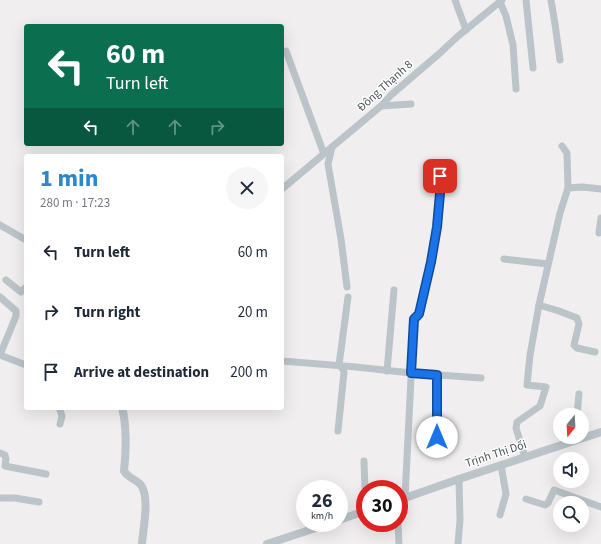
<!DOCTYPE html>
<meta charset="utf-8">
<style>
:root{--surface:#fff;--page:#f6f6f7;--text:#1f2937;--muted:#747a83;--accent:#2c87cc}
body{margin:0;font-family:"Source Sans 3",sans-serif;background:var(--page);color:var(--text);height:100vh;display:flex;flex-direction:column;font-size:15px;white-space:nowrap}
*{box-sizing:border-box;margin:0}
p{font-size:13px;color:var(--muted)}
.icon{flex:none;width:22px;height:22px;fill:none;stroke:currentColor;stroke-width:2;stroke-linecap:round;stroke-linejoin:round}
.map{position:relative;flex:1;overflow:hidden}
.drawer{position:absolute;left:24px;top:154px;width:260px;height:256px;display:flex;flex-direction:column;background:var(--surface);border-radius:4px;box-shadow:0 4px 16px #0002}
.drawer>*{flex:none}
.top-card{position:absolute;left:24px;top:24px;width:260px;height:122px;border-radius:4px;box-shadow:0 4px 16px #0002;background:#0b6e4f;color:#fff;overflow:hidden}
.needle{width:26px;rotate:198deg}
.controls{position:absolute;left:553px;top:408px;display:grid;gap:8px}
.controls a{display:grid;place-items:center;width:36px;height:36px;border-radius:50%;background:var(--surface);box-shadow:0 4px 16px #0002;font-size:20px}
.speed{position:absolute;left:296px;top:480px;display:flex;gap:8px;font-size:20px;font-weight:700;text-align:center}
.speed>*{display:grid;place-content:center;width:52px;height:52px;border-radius:50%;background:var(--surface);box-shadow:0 4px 16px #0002;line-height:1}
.speed small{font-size:10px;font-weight:400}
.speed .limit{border:6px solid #d22;background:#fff;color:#111}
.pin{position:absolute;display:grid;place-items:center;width:34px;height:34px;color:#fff;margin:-17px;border-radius:8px;box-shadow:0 2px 6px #0006}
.me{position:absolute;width:44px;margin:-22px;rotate:0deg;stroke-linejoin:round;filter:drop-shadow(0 0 3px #0008)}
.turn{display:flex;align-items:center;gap:14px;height:84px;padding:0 16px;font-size:18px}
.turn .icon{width:52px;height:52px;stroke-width:2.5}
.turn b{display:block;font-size:28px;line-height:34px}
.lanes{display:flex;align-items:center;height:38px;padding:0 16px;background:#0003;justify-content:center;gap:20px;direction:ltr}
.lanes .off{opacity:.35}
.round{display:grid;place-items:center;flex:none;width:42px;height:42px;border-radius:21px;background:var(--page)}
.headline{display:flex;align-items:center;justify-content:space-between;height:68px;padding:0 16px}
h1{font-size:24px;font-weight:700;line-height:30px;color:var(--accent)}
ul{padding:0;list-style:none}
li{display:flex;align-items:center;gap:12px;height:60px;padding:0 16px}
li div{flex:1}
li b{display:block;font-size:15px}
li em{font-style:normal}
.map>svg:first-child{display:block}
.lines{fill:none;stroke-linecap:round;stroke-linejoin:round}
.minor{stroke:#bbc4c9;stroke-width:7}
.tertiary{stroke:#bbc4c9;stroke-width:8}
.route-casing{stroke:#114b97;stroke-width:10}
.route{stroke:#1a73e8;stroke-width:7}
.labels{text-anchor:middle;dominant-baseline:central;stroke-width:3;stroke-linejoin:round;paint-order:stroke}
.street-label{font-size:12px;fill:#485359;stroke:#fff}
</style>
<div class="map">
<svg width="601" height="544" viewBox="0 0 601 544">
<rect width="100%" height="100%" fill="#f0eeee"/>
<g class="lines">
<g class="minor">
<path d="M 455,0 L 466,30"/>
<path d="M 526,0 L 533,68"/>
<path d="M 551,0 L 555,24 L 560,60"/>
<path d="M 500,2 L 506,16 L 513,45 L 516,89"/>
<path d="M 286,51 L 324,154"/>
<path d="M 381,106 L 411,104"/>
<path d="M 562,146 L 567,153 L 568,188"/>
<path d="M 332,147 L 328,164 L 341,239 L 347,287"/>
<path d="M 282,189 L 332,147 L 381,106 L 391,95 L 440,53 L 457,37 L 502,0"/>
<path d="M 0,225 L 26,240"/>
<path d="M 599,233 L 601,218"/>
<path d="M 504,259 L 548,264"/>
<path d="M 6,280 L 21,292 L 26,287"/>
<path d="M 0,297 L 16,311 L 16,316 L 0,355 L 26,365"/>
<path d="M 539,305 L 559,311 L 577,318 L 579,324 L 574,345 L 577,348 L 595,352"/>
<path d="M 282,361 L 356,367 L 411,373 L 481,378"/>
<path d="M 387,371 L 394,290"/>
<path d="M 437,375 L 437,437"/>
<path d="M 577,415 L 579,394"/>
<path d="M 60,424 L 62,416 L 60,410 L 60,408"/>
<path d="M 338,431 L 344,372 L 343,369 L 339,365 L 348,297"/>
<path d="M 0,453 L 5,455 L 6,459 L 5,466 L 46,474"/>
<path d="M 525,457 L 516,428 L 517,422 L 540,406 L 546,387 L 527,385 L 530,355 L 539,305 L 560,213 L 568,188 L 582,187 L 601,189"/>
<path d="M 364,461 L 365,489"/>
<path d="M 405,497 L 414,319 L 419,314 L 431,262 L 437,227 L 440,176"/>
<path d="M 0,498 L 15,498 L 39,502"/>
<path d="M 526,499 L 545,505 L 548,503 L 554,490 L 601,507"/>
<path d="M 500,515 L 506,494 L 501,465"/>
<path d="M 398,523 L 399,544"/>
<path d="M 458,544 L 460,520 L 459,479"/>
</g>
<g class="tertiary">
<path d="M 122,408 C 127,424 126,454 124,471 C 129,479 136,479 141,485 C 150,498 143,528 142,544"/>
<path d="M 399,500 L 459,479 L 601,432"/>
<path d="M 339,520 L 365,511"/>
<path d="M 267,544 L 331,523"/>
</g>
</g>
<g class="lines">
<defs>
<path id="route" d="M 437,437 L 437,375 L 411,373 L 414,319 L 419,314 L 431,262 L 437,227 L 441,182 L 440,176"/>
</defs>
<use href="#route" class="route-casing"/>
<use href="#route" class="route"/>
</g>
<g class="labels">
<g class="street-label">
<text transform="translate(385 86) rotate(-42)">Đông Thạnh 8</text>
<text transform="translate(496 454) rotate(-18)">Trịnh Thị Dối</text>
</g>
</g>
</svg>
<div class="controls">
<a><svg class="needle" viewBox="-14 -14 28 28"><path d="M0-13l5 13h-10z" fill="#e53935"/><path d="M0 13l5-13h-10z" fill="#747a83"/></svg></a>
<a><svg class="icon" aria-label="sound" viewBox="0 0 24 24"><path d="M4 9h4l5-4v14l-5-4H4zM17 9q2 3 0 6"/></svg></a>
<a><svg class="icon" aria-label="search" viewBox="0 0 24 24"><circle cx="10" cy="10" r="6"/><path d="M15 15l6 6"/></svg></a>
</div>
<div class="speed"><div>26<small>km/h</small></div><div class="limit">30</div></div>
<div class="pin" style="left:440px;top:176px;background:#d93025"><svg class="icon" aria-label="arrive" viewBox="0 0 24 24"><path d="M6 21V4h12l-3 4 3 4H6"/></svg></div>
<svg class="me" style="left:437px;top:437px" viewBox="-20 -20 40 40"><circle r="19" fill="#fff"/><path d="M0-13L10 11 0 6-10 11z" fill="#1a73e8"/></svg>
<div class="top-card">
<div class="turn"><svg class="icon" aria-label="left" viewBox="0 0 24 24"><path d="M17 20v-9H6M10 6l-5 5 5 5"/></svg><div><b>60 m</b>Turn left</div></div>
<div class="lanes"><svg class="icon" aria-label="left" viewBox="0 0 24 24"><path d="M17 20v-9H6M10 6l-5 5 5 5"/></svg><svg class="icon off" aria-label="ahead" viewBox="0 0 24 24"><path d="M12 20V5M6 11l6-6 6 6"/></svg><svg class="icon off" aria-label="ahead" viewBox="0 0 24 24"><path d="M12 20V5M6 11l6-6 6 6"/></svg><svg class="icon off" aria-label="right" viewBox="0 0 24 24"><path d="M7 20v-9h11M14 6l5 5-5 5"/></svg></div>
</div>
<section class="drawer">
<div class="headline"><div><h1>1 min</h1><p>280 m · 17:23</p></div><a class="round"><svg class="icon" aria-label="close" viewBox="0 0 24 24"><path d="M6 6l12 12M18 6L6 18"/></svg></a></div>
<ul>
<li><svg class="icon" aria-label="left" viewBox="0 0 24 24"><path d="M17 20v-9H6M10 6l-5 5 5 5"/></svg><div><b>Turn left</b></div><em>60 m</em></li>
<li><svg class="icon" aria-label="right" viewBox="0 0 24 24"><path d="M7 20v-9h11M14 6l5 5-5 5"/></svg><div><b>Turn right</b></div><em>20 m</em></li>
<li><svg class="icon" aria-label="arrive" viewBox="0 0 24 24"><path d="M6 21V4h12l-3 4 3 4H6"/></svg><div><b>Arrive at destination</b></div><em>200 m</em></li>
</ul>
</section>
</div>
